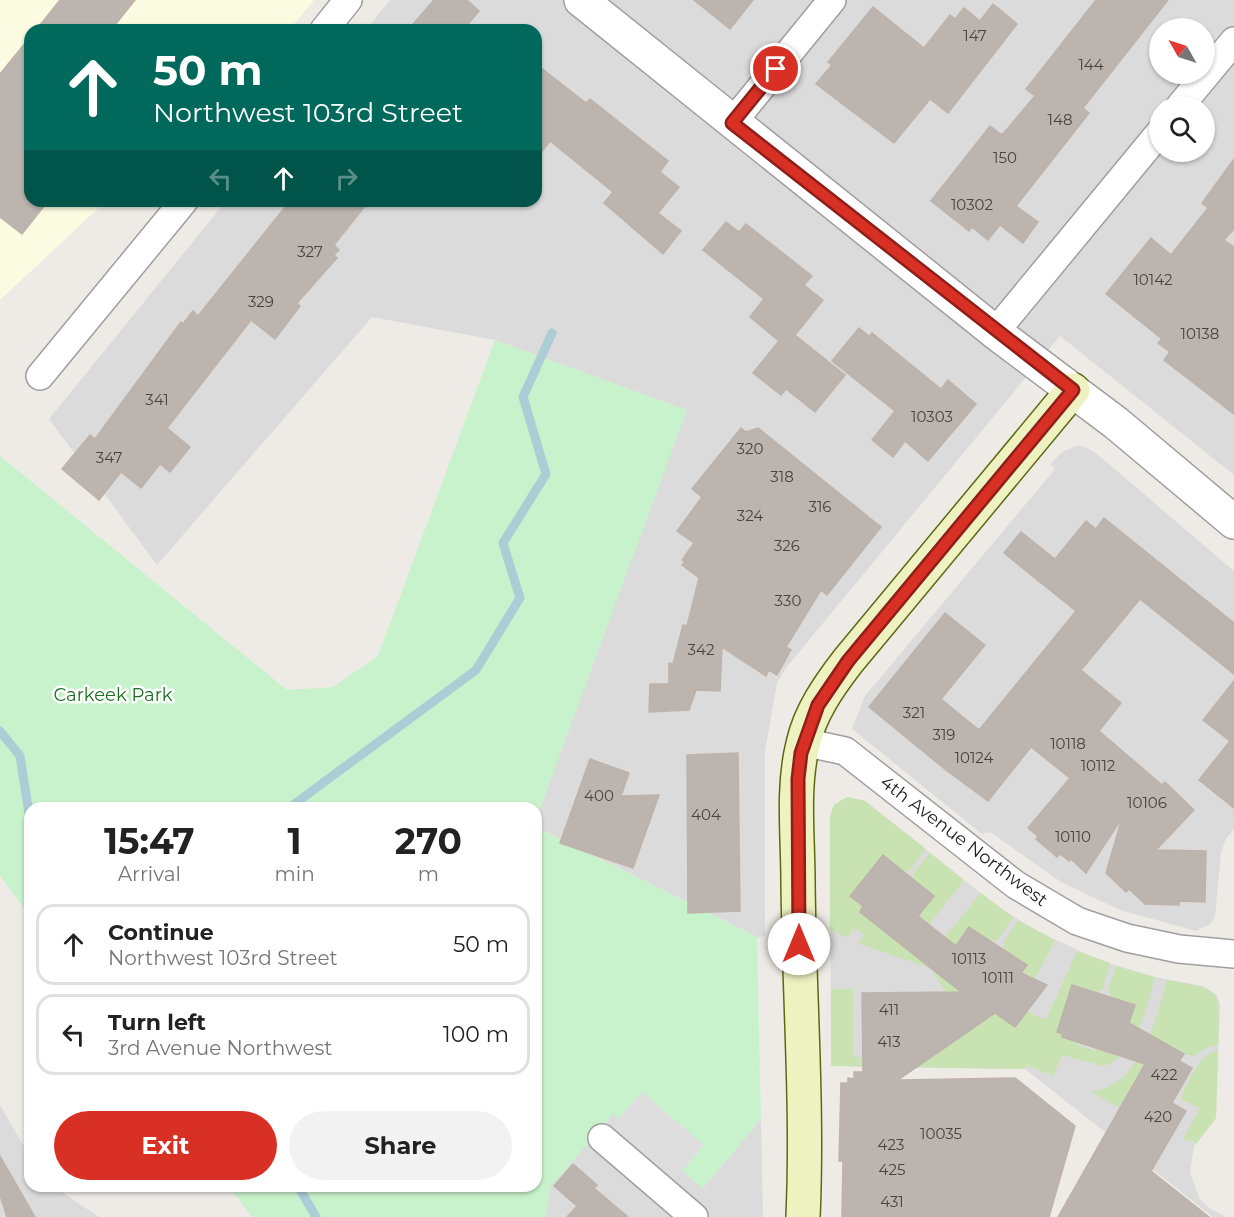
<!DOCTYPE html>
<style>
:root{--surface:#fff;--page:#f2f2f2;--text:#222;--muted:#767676;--line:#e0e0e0;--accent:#d93025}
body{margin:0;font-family:Montserrat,sans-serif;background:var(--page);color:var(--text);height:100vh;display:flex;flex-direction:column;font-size:22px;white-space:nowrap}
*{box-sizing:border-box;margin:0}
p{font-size:20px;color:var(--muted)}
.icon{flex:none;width:33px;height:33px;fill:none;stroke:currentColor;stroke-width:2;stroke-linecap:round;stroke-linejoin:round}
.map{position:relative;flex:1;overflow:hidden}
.panel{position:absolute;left:24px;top:802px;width:518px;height:390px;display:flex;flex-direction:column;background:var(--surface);border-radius:18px;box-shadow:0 2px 4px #0004}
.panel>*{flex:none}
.banner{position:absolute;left:24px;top:24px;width:518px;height:183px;border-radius:18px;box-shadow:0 2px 4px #0004;background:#00695c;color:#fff;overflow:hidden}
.needle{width:39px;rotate:309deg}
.fabs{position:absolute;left:1149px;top:18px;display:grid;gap:12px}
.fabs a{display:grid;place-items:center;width:66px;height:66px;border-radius:50%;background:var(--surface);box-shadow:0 2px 4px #0004;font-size:30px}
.pin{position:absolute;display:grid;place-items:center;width:51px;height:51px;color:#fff;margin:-26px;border:3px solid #fff;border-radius:50%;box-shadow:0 2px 6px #0007}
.me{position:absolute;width:66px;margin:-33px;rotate:0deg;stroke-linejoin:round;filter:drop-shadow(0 0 4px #0008)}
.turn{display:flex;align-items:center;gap:21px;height:126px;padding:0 30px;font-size:27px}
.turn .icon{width:78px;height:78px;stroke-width:2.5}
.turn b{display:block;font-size:42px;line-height:51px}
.lanes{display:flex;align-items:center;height:57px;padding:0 30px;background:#0003;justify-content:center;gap:30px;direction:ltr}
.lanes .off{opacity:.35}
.eta{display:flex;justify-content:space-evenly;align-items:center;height:102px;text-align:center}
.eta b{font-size:36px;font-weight:700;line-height:42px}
.cta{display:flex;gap:12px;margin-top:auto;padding:12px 30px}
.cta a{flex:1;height:69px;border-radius:36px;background:var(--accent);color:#fff;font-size:24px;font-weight:700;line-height:69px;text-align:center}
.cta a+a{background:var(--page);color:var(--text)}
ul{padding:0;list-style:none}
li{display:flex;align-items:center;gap:18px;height:81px;margin:0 12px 9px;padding:0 18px;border:3px solid var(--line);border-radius:18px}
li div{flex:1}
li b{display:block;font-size:22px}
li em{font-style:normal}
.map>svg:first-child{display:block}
.residential{fill:#dcdbdb;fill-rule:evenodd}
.education{fill:#fbfbe2}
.grass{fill:#c9e2b2}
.park{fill:#c8f2cc}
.parking{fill:#dedede}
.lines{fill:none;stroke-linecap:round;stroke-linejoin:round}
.stream{stroke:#acccd6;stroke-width:9}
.building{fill:#bbb4af;stroke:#beb3aa;stroke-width:1.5}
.minor-casing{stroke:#9f9f9f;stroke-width:30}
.tertiary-casing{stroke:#9f9f9f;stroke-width:36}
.secondary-casing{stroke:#5e6813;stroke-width:36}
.minor{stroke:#fff;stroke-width:27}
.tertiary{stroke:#fff;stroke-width:33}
.secondary{stroke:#eef1c0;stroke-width:33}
.route-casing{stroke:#8d1f18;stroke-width:15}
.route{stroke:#d93025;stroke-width:10}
.labels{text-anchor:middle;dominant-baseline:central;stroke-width:5;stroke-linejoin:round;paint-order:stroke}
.number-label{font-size:15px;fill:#454442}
.park-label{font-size:18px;fill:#196f21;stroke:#fff}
.street-label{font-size:18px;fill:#1e1e1e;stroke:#fff}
</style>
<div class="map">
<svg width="1234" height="1217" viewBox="0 0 1234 1217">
<rect width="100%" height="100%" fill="#eeebe6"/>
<g class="residential">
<path d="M 390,0 L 1234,0 L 1234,475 L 1060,336 L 786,668 L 777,683 L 765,752 L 765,936 L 757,937 L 536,827 L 536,819 L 686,410 L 495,340 L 372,317 L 157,565 L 49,419 L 226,201 L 536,201 L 536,30 L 366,30 ZM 1160,28 L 1204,28 L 1204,74 L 1160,74 ZM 1160,106 L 1204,106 L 1204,152 L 1160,152 Z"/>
<path d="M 1078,445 L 1089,449 L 1102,458 L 1234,571 L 1234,829 L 1226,839 L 1221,852 L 1215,917 L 1210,924 L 1196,931 L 1120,910 L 1061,882 L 990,832 L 982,834 L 852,729 L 865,696 L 1055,469 L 1050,464 L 1062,452 Z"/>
<path d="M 847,797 L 865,801 L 997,906 L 1037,931 L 1102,961 L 1155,977 L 1202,986 L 1217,995 L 1220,1005 L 1216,1118 L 1194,1146 L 1190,1173 L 1199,1198 L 1209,1208 L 1226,1217 L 1213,1217 L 1025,1069 L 831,1066 L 830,816 L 834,805 Z"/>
<path d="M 0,1105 L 30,1157 L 30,1186 L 54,1187 L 99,1217 L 0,1217 Z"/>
<path d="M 613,1114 L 703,1188 L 761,1119 L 763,1217 L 546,1217 L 551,1186 Z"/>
</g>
<path class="education" d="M 0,0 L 314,0 L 289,30 L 30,30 L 30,201 L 106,201 L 0,300 Z"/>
<g class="grass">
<path d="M 847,797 L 865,801 L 926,849 L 909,871 L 903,871 L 914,880 L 913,874 L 930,853 L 964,880 L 929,925 L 925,922 L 905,947 L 930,968 L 951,942 L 945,937 L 981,893 L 1013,917 L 998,940 L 990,941 L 968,928 L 941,970 L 999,1008 L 1027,965 L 1004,950 L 1003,943 L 1018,920 L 1055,940 L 1035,979 L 1029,977 L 1017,1007 L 1046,1020 L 1077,951 L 1110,963 L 1103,989 L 1096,992 L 1072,985 L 1058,1032 L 1063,1034 L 1062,1037 L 1078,1043 L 1077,1045 L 1096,1051 L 1097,1048 L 1120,1052 L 1135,1005 L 1111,997 L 1108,990 L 1116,966 L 1155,977 C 1147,1005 1137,1057 1103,1066 L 1062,1055 L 1053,1076 L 1027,1065 L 1025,1069 L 831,1066 L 831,989 L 853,989 L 853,1057 L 915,1057 L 971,1030 L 930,968 L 859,944 L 864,934 L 853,928 L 848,938 L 830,930 L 830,816 L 834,805 Z"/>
<path d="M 1167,980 C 1224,989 1220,989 1218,1045 L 1208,1047 L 1194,1056 L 1184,1054 L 1146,1062 L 1126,1097 L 1123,1110 L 1091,1092 C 1140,1086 1156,1020 1167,980 Z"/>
<path d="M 1218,1051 L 1216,1118 L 1197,1143 L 1183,1139 L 1200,1108 L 1180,1099 C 1188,1084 1199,1052 1218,1051 Z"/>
</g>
<g class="park">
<path d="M 495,340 L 687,410 L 536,819 L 536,808 L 30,808 L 30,916 L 0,876 L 0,456 L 287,690 L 333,687 L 378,656 Z"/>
<path d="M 536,827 L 757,937 L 761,1119 L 703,1188 L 613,1114 L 551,1186 L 546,1217 L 252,1217 L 230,1187 L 536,1186 Z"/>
</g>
<path class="parking" d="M 642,1092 L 704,1145 L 670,1185 L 607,1132 Z"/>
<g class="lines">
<g class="stream">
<path d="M 0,731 L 20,756 L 30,820"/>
<path d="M 289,808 L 476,670 L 520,598 L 503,543 L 546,474 L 523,397 L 552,333"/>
<path d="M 298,1186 L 316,1217"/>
</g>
</g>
<g class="building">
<path d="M 60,0 L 135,0 L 111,30 L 36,30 Z"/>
<path d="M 434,0 L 467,0 L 479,11 L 463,30 L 408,30 Z"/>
<path d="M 694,0 L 753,0 L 730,29 Z"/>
<path d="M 1096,0 L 1168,0 L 1083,108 L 1089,113 L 1016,206 L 1038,222 L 1023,243 L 1000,225 L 988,240 L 972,227 L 969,231 L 931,201 L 990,126 L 1002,135 L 1035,96 L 1026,89 Z"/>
<path d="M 993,4 L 1017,24 L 948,113 L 930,99 L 894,143 L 816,84 L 832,65 L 828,62 L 873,7 L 924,48 L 950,15 L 955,19 L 964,8 L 980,21 Z"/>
<path d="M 30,37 L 30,201 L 48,201 L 22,234 L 0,217 L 0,74 Z"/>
<path d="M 536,64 L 586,103 L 590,99 L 668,161 L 660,172 L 679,187 L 658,213 L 681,231 L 663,254 L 604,203 L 613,192 L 550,141 L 536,159 Z"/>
<path d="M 1234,159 L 1234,229 L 1224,240 L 1234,247 L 1234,414 L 1164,360 L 1170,352 L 1158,343 L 1162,339 L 1106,294 L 1151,238 L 1171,255 L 1208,208 L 1202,203 Z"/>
<path d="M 290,201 L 369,201 L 334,245 L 339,250 L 334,255 L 337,258 L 297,303 L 300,306 L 275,339 L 251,320 L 167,428 L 190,447 L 170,472 L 160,464 L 141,488 L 121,472 L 99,500 L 62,469 L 90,435 L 95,439 L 181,322 L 183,324 L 193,311 L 198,316 Z"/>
<path d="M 726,222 L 739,232 L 746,224 L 812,276 L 804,285 L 823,300 L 795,335 L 845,375 L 815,412 L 786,389 L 781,395 L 753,373 L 779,341 L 750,317 L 764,299 L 703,250 Z"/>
<path d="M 859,328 L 869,336 L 872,333 L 941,389 L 948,380 L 976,404 L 928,461 L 905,441 L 893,457 L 872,440 L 895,411 L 832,361 Z"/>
<path d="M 741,428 L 746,432 L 758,428 L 881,527 L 827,595 L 821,590 L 786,647 L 791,650 L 777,675 L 769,670 L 766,676 L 722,647 L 720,691 L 696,690 L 689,710 L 649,712 L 650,684 L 669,684 L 669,663 L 673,664 L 683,625 L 687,626 L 699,578 L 682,565 L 685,562 L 682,560 L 694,543 L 677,531 L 702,497 L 692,489 Z"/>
<path d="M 1104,518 L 1234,623 L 1234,674 L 1140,599 L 1081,670 L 1121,703 L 1099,731 L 1162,785 L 1165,782 L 1194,810 L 1156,850 L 1206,851 L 1205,902 L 1179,901 L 1179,905 L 1145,904 L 1129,889 L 1126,892 L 1106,873 L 1122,818 L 1086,873 L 1071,859 L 1069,861 L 1060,854 L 1057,857 L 1036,839 L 1038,836 L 1028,828 L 1070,778 L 1031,747 L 988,801 L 946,770 L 869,707 L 945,613 L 985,645 L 941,699 L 979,730 L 1076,611 L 1004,553 L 1021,532 L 1055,559 L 1086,521 L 1096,529 Z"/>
<path d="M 1234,681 L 1234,808 L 1199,780 L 1230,741 L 1203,720 Z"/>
<path d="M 738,753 L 740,911 L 688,913 L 687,755 Z"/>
<path d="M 590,759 L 629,773 L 621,796 L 659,795 L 633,868 L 560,843 Z"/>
<path d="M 883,855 L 934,896 L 918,916 L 956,946 L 969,927 L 1027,965 L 1021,973 L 1047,985 L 1015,1027 L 995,1013 L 898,1080 L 1015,1078 L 1075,1126 L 1049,1217 L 842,1217 L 843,1161 L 839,1161 L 841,1083 L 848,1083 L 848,1078 L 854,1079 L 854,1072 L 863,1072 L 862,993 L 961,992 L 860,912 L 863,906 L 850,896 Z"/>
<path d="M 1072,985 L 1135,1005 L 1129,1023 L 1184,1054 L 1179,1061 L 1192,1068 L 1172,1103 L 1186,1111 L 1151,1171 L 1209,1217 L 1058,1217 L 1145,1064 L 1062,1037 L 1063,1034 L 1057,1032 Z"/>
<path d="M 0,1156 L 35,1217 L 7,1217 L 0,1195 Z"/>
<path d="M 573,1164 L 597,1185 L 594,1188 L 628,1217 L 567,1217 L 577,1206 L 554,1186 Z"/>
</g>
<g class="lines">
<defs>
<g id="minor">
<path d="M 324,30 L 348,0"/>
<path d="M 1180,106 L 1234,41"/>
<path d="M 732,123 L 832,0"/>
<path d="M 995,332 L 1160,132"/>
<path d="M 40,376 L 184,201"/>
<path d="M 803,742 L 845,751 L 1016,885 L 1077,921 L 1127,938 L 1179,949 L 1234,954"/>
<path d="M 602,1138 L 694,1217"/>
</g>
<path id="tertiary" d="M 581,0 L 995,332 L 1116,423 L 1234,522"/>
<path id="secondary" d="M 803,1217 C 808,1105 799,993 798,881 C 798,836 792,788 803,744 C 810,713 828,687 848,661 L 1073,390"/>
</defs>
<use href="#minor" class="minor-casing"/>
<use href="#tertiary" class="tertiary-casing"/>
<use href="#secondary" class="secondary-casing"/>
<use href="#minor" class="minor"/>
<use href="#tertiary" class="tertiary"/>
<use href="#secondary" class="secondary"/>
</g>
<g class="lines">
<defs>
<path id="route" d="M 776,69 L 732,123 L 1073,390 L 848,661 L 818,705 L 801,753 L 798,779 L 799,944"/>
</defs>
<use href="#route" class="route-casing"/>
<use href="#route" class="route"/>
</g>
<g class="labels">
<g class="number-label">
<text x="975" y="35">147</text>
<text x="1091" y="64">144</text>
<text x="1060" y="119">148</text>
<text x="1005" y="157">150</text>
<text x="972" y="204">10302</text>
<text x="310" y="251">327</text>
<text x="1153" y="279">10142</text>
<text x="261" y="301">329</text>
<text x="1200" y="333">10138</text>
<text x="157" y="399">341</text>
<text x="932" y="416">10303</text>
<text x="750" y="448">320</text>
<text x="109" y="457">347</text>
<text x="782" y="476">318</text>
<text x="820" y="506">316</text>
<text x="750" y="515">324</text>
<text x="787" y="545">326</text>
<text x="788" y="600">330</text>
<text x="701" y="649">342</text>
<text x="914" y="712">321</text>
<text x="944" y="734">319</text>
<text x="1068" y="743">10118</text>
<text x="974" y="757">10124</text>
<text x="1098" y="765">10112</text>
<text x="599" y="795">400</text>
<text x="1147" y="802">10106</text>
<text x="706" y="814">404</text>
<text x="1073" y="836">10110</text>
<text x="969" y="958">10113</text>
<text x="998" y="977">10111</text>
<text x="889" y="1009">411</text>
<text x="889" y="1041">413</text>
<text x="1164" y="1074">422</text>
<text x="1158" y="1116">420</text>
<text x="941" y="1133">10035</text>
<text x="891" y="1144">423</text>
<text x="892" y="1169">425</text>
<text x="892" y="1201">431</text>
</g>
<g class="park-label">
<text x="113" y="695">Carkeek Park</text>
</g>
<g class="street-label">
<text transform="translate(964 841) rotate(37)">4th Avenue Northwest</text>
</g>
</g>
</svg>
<div class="fabs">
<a><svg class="needle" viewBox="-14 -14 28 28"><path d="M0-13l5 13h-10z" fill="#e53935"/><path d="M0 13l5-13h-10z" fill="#767676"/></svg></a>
<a><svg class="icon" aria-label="search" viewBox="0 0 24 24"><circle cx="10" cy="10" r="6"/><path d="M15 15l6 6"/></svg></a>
</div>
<div class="pin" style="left:776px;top:69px;background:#d93025"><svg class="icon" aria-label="arrive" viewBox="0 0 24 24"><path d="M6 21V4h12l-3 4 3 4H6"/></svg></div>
<svg class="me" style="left:799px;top:944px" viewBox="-20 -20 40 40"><circle r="19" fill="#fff"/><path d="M0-13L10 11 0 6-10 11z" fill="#d93025"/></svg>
<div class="banner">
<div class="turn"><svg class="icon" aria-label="ahead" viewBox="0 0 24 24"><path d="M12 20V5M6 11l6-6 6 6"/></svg><div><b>50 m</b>Northwest 103rd Street</div></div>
<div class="lanes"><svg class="icon off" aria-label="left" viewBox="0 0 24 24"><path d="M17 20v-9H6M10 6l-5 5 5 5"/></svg><svg class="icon" aria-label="ahead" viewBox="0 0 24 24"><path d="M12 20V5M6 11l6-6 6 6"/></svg><svg class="icon off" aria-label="right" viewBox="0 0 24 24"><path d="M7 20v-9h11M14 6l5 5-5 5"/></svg></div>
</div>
<section class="panel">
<div class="eta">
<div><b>15:47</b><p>Arrival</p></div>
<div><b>1</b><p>min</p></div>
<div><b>270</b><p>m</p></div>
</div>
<ul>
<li><svg class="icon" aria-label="ahead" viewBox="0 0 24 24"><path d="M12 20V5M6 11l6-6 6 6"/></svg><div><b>Continue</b><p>Northwest 103rd Street</p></div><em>50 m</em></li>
<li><svg class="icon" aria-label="left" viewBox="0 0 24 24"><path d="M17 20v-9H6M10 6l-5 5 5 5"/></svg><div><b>Turn left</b><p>3rd Avenue Northwest</p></div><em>100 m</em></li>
</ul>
<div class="cta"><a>Exit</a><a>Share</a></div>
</section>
</div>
